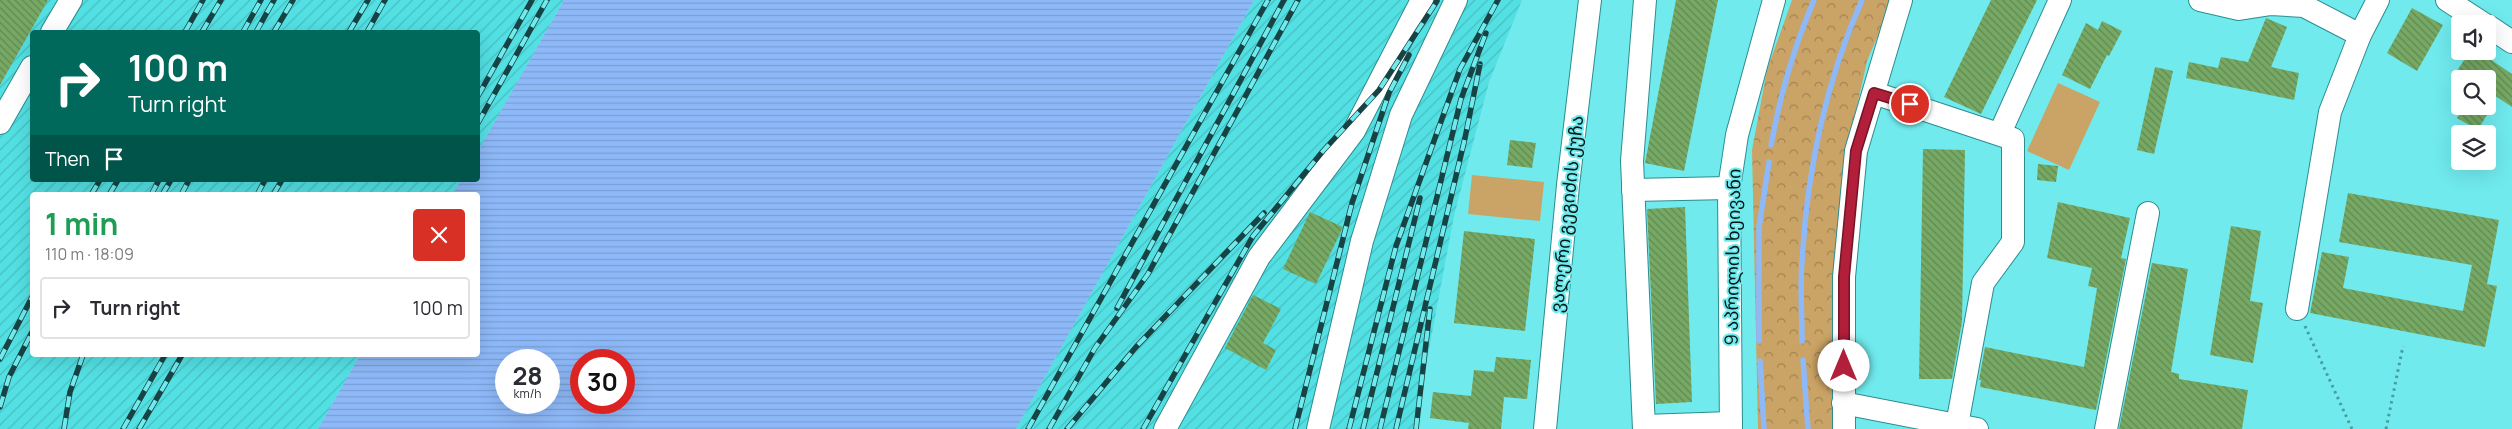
<!DOCTYPE html>
<meta charset="utf-8">
<style>
:root{--surface:#fff;--page:#f7f7f7;--text:#2b2b33;--muted:#7c7c81;--line:#e1e1e2}
body{margin:0;font-family:Manrope,"Noto Sans Georgian",sans-serif;background:var(--page);color:var(--text);height:100vh;display:flex;flex-direction:column;font-size:19px;white-space:nowrap}
*{box-sizing:border-box;margin:0}
p{font-size:16px;color:var(--muted)}
.icon{flex:none;width:28px;height:28px;fill:none;stroke:currentColor;stroke-width:2;stroke-linecap:round;stroke-linejoin:round}
.map{position:relative;flex:1;overflow:hidden}
.drawer{position:absolute;left:30px;top:192px;width:450px;height:165px;display:flex;flex-direction:column;background:var(--surface);border-radius:5px;box-shadow:0 5px 20px #0002}
.drawer>*{flex:none}
.banner{position:absolute;left:30px;top:30px;width:450px;height:152px;border-radius:5px;box-shadow:0 5px 20px #0002;background:#00695c;color:#fff;overflow:hidden}
.tools{position:absolute;left:2451px;top:15px;display:grid;gap:10px}
.tools a{display:grid;place-items:center;width:45px;height:45px;border-radius:5px;background:var(--surface);box-shadow:0 5px 20px #0002;font-size:25px}
.speed{position:absolute;left:495px;top:349px;display:flex;gap:10px;font-size:25px;font-weight:700;text-align:center}
.speed>*{display:grid;place-content:center;width:65px;height:65px;border-radius:50%;background:var(--surface);box-shadow:0 5px 20px #0002;line-height:1}
.speed small{font-size:12px;font-weight:400}
.speed .limit{border:8px solid #d22;background:#fff;color:#111}
.pin{position:absolute;display:grid;place-items:center;width:42px;height:42px;color:#fff;margin:-21px;border:2px solid #fff;border-radius:50%;box-shadow:0 1px 5px #0007}
.me{position:absolute;width:55px;margin:-28px;rotate:0deg;stroke-linejoin:round;filter:drop-shadow(0 0 4px #0008)}
.turn{display:flex;align-items:center;gap:18px;height:105px;padding:0 15px;font-size:22px}
.turn .icon{width:65px;height:65px;stroke-width:2.5}
.turn b{display:block;font-size:35px;line-height:42px}
.then{display:flex;align-items:center;height:48px;padding:0 15px;background:#0003;gap:10px;font-size:19px}
.round{display:grid;place-items:center;flex:none;width:52px;height:52px;border-radius:5px;background:var(--page)}
.overview{display:flex;align-items:center;justify-content:space-between;height:85px;padding:0 15px}
h1{font-size:30px;font-weight:700;line-height:38px;color:#1e9e55}
ul{padding:0;list-style:none}
li{display:flex;align-items:center;gap:15px;height:62px;margin:0 10px 8px;padding:0 5px;border:2px solid var(--line);border-radius:5px}
li div{flex:1}
li b{display:block;font-size:19px}
li em{font-style:normal}
.map>svg:first-child{display:block}
.industrial{fill:url(#industrial-furrows)}
.park{fill:url(#park-crowns)}
.garden{fill:#caa366}
.water{fill:url(#water-rules);fill-rule:evenodd}
.lines{fill:none;stroke-linecap:round;stroke-linejoin:round}
.stream{stroke:#8eb9f8;stroke-width:5.5}
.building{fill:url(#building-back-hatch)}
.minor-casing{stroke:#2c8d90;stroke-width:24}
.path{stroke:#479d9f;stroke-width:3;stroke-dasharray:2.5 4;stroke-linecap:butt}
.minor{stroke:#fff;stroke-width:22}
.rail-casing{stroke:#174344;stroke-width:5.5}
.rail{stroke:#70eaed;stroke-width:4;stroke-dasharray:11;stroke-linecap:butt}
.route-casing{stroke:#741426;stroke-width:12}
.route{stroke:#b21f3a;stroke-width:9}
.labels{text-anchor:middle;dominant-baseline:central;stroke-width:4;stroke-linejoin:round;paint-order:stroke}
.street-label{font-size:18px;fill:#001718;stroke:#70eaed}
</style>
<div class="map">
<svg width="2512" height="429" viewBox="0 0 2512 429">
<defs>
<pattern id="industrial-furrows" width="10" height="10" patternUnits="userSpaceOnUse" patternTransform="scale(1.25)"><rect width="10" height="10" fill="#53e0e3"/><path d="M-1 1l2-2M0 10L10 0M9 11l2-2" fill="none" stroke="#47bfc2"/></pattern>
<pattern id="park-crowns" width="20" height="18" patternUnits="userSpaceOnUse" patternTransform="scale(1.25)"><rect width="20" height="18" fill="#caa366"/><path d="M2 6a3 3 0 1 1 6 0M12 15a3 3 0 1 1 6 0" fill="none" stroke="#a28453"/></pattern>
<pattern id="water-rules" width="6" height="5" patternUnits="userSpaceOnUse" patternTransform="scale(1.25)"><rect width="6" height="5" fill="#8eb9f8"/><path d="M0 2.5h6" fill="none" stroke="#799ed4"/></pattern>
<pattern id="building-back-hatch" width="6" height="6" patternUnits="userSpaceOnUse" patternTransform="scale(1.25)"><rect width="6" height="6" fill="#77a965"/><path d="M-1 5l2 2M0 0l6 6M5-1l2 2" fill="none" stroke="#5f8952"/></pattern>
</defs>
<rect width="100%" height="100%" fill="#70eaed"/>
<g class="industrial">
<path d="M 0,0 L 564,0 L 478,151 L 478,32 L 32,32 L 32,180 L 461,180 L 452,195 L 32,195 L 32,355 L 360,355 L 318,429 L 0,429 Z"/>
<path d="M 1254,0 L 1522,0 L 1489,82 L 1454,216 L 1414,429 L 1016,429 Z"/>
</g>
<path class="park" d="M 1792,0 L 1893,0 L 1867,61 L 1848,146 L 1835,429 L 1758,429 L 1752,150 L 1767,70 Z"/>
<g class="garden">
<path d="M 2058,83 L 2100,102 L 2069,170 L 2027,151 Z"/>
<path d="M 1472,175 L 1544,182 L 1540,221 L 1468,214 Z"/>
</g>
<path class="water" d="M 564,0 L 1254,0 L 1016,429 L 318,429 L 360,355 L 478,355 L 478,195 L 452,195 L 461,180 L 478,180 L 478,151 ZM 506,360 L 549,360 L 549,402 L 506,402 ZM 581,360 L 624,360 L 624,402 L 581,402 Z"/>
<g class="lines">
<g class="stream">
<path d="M 1771,145 C 1781,92 1793,50 1814,0"/>
<path d="M 1759,341 L 1759,227 L 1769,162"/>
<path d="M 1802,341 C 1802,315 1800,288 1802,261 C 1807,172 1826,81 1862,0"/>
<path d="M 1803,360 L 1808,429"/>
<path d="M 1760,361 L 1764,429"/>
</g>
</g>
<g class="building">
<path d="M 0,0 L 48,0 L 0,85 Z"/>
<path d="M 1676,0 L 1718,0 L 1684,171 L 1645,163 Z"/>
<path d="M 1991,0 L 2037,0 L 1981,114 L 1944,97 Z"/>
<path d="M 2412,8 L 2443,25 L 2417,71 L 2387,53 Z"/>
<path d="M 2266,18 L 2287,27 L 2271,67 L 2299,73 L 2294,100 L 2186,78 L 2189,62 L 2218,68 L 2221,57 L 2248,62 Z"/>
<path d="M 2102,21 L 2122,31 L 2109,56 L 2107,55 L 2090,89 L 2062,75 L 2086,23 L 2098,30 Z"/>
<path d="M 2470,51 L 2478,51 L 2512,74 L 2512,107 L 2488,91 L 2488,79 L 2469,79 L 2457,71 Z"/>
<path d="M 2155,67 L 2173,71 L 2154,154 L 2137,150 Z"/>
<path d="M 2464,106 L 2492,106 L 2478,130 L 2457,118 Z"/>
<path d="M 1510,140 L 1536,143 L 1532,168 L 1507,165 Z"/>
<path d="M 1923,149 L 1965,150 L 1962,322 L 1952,379 L 1919,379 Z"/>
<path d="M 2038,164 L 2058,166 L 2056,182 L 2037,180 Z"/>
<path d="M 2348,193 L 2499,220 L 2487,284 L 2497,286 L 2485,347 L 2310,313 L 2322,252 L 2349,257 L 2343,288 L 2463,311 L 2472,265 L 2339,242 Z"/>
<path d="M 2058,202 L 2130,218 L 2121,258 L 2126,259 L 2096,410 L 1980,387 L 1981,380 L 1979,380 L 1985,347 L 2084,367 L 2097,288 L 2088,286 L 2092,268 L 2047,258 Z"/>
<path d="M 1685,207 L 1692,402 L 1656,404 L 1647,209 Z"/>
<path d="M 1310,212 L 1343,227 L 1316,284 L 1283,269 Z"/>
<path d="M 2231,226 L 2261,231 L 2250,301 L 2263,303 L 2253,363 L 2210,355 Z"/>
<path d="M 1464,231 L 1535,239 L 1525,331 L 1454,323 Z"/>
<path d="M 2152,263 L 2188,269 L 2171,372 L 2179,374 L 2179,379 L 2248,390 L 2242,429 L 2119,429 Z"/>
<path d="M 1253,295 L 1281,309 L 1263,343 L 1276,350 L 1266,370 L 1225,348 Z"/>
<path d="M 1496,357 L 1531,360 L 1527,399 L 1504,397 L 1501,429 L 1468,429 L 1469,423 L 1430,418 L 1433,392 L 1471,396 L 1474,370 L 1494,372 Z"/>
</g>
<g class="lines">
<defs>
<g id="minor">
<path d="M 2200,0 L 2239,9 L 2271,4 L 2304,6 L 2360,35"/>
<path d="M 2447,0 L 2484,24"/>
<path d="M 2488,26 L 2512,42"/>
<path d="M 52,32 L 71,0"/>
<path d="M 1874,93 L 2013,139 L 2013,242 L 1983,283 L 1957,425"/>
<path d="M 0,123 L 32,67"/>
<path d="M 2000,133 L 2060,0"/>
<path d="M 1633,190 L 1729,188"/>
<path d="M 2297,309 L 2330,112 L 2360,35 L 2378,0"/>
<path d="M 1843,403 L 1977,429"/>
<path d="M 1644,426 L 1731,423"/>
<path d="M 1165,429 L 1259,257 L 1354,131 L 1422,0"/>
<path d="M 1318,429 L 1362,241 L 1401,115 L 1456,0"/>
<path d="M 1545,429 L 1568,185 L 1590,0"/>
<path d="M 1644,429 L 1632,161 L 1645,0"/>
<path d="M 1731,429 L 1729,188 L 1737,135 L 1774,0"/>
<path d="M 1844,429 L 1844,277 L 1856,151 L 1901,0"/>
<path d="M 2106,429 L 2148,213"/>
</g>
</defs>
<use href="#minor" class="minor-casing"/>
<g class="path">
<path d="M 2305,326 L 2352,429"/>
<path d="M 2386,429 L 2403,346"/>
</g>
<use href="#minor" class="minor"/>
<defs>
<g id="rail">
<path d="M 185,32 L 203,0"/>
<path d="M 202,32 L 221,0"/>
<path d="M 243,32 L 261,0"/>
<path d="M 256,32 L 274,0"/>
<path d="M 274,32 L 293,0"/>
<path d="M 349,32 L 368,0"/>
<path d="M 367,32 L 385,0"/>
<path d="M 478,96 L 532,0"/>
<path d="M 478,123 L 547,0"/>
<path d="M 91,195 L 100,180"/>
<path d="M 109,195 L 118,180"/>
<path d="M 151,195 L 159,180"/>
<path d="M 162,195 L 171,180"/>
<path d="M 181,195 L 189,180"/>
<path d="M 257,195 L 265,180"/>
<path d="M 273,195 L 282,180"/>
<path d="M 1117,308 L 1284,0"/>
<path d="M 0,359 L 32,297"/>
<path d="M 0,407 L 9,377 L 32,332"/>
<path d="M 64,429 L 70,392 L 83,355"/>
<path d="M 123,429 L 165,355"/>
<path d="M 139,429 L 182,355"/>
<path d="M 1028,429 L 1268,0"/>
<path d="M 1049,429 L 1095,348 L 1148,274 L 1298,0"/>
<path d="M 1067,429 L 1136,347 L 1264,213"/>
<path d="M 1143,429 L 1253,236 L 1323,151 L 1379,90 L 1437,1"/>
<path d="M 1295,429 L 1352,203 L 1389,93 L 1409,55"/>
<path d="M 1349,429 L 1396,246 L 1460,69 L 1498,0"/>
<path d="M 1363,429 L 1420,198"/>
<path d="M 1380,429 L 1461,99 L 1486,33"/>
<path d="M 1396,429 L 1465,138 L 1480,64"/>
<path d="M 1416,429 L 1430,309"/>
</g>
</defs>
<use href="#rail" class="rail-casing"/>
<use href="#rail" class="rail"/>
</g>
<g class="lines">
<defs>
<path id="route" d="M 1844,366 L 1844,277 L 1856,151 L 1874,93 L 1910,104"/>
</defs>
<use href="#route" class="route-casing"/>
<use href="#route" class="route"/>
</g>
<g class="labels">
<g class="street-label">
<text transform="translate(1566 214) rotate(-84)">ვალერი გეგიძის ქუჩა</text>
<text transform="translate(1732 257) rotate(-89)">9 აპრილის ხეივანი</text>
</g>
</g>
</svg>
<div class="tools">
<a><svg class="icon" aria-label="sound" viewBox="0 0 24 24"><path d="M4 9h4l5-4v14l-5-4H4zM17 9q2 3 0 6"/></svg></a>
<a><svg class="icon" aria-label="search" viewBox="0 0 24 24"><circle cx="10" cy="10" r="6"/><path d="M15 15l6 6"/></svg></a>
<a><svg class="icon" aria-label="layers" viewBox="0 0 24 24"><path d="M12 4l9 5-9 5-9-5zM3 14l9 5 9-5"/></svg></a>
</div>
<div class="speed"><div>28<small>km/h</small></div><div class="limit">30</div></div>
<div class="pin" style="left:1910px;top:104px;background:#d93025"><svg class="icon" aria-label="arrive" viewBox="0 0 24 24"><path d="M6 21V4h12l-3 4 3 4H6"/></svg></div>
<svg class="me" style="left:1844px;top:366px" viewBox="-20 -20 40 40"><circle r="19" fill="#fff"/><path d="M0-13L10 11 0 6-10 11z" fill="#b21f3a"/></svg>
<div class="banner">
<div class="turn"><svg class="icon" aria-label="right" viewBox="0 0 24 24"><path d="M7 20v-9h11M14 6l5 5-5 5"/></svg><div><b>100 m</b>Turn right</div></div>
<div class="then">Then<svg class="icon" aria-label="arrive" viewBox="0 0 24 24"><path d="M6 21V4h12l-3 4 3 4H6"/></svg></div>
</div>
<section class="drawer">
<div class="overview"><div><h1>1 min</h1><p>110 m · 18:09</p></div><a class="round" style="background:#d93025;color:#fff"><svg class="icon" aria-label="close" viewBox="0 0 24 24"><path d="M6 6l12 12M18 6L6 18"/></svg></a></div>
<ul>
<li><svg class="icon" aria-label="right" viewBox="0 0 24 24"><path d="M7 20v-9h11M14 6l5 5-5 5"/></svg><div><b>Turn right</b></div><em>100 m</em></li>
</ul>
</section>
</div>
